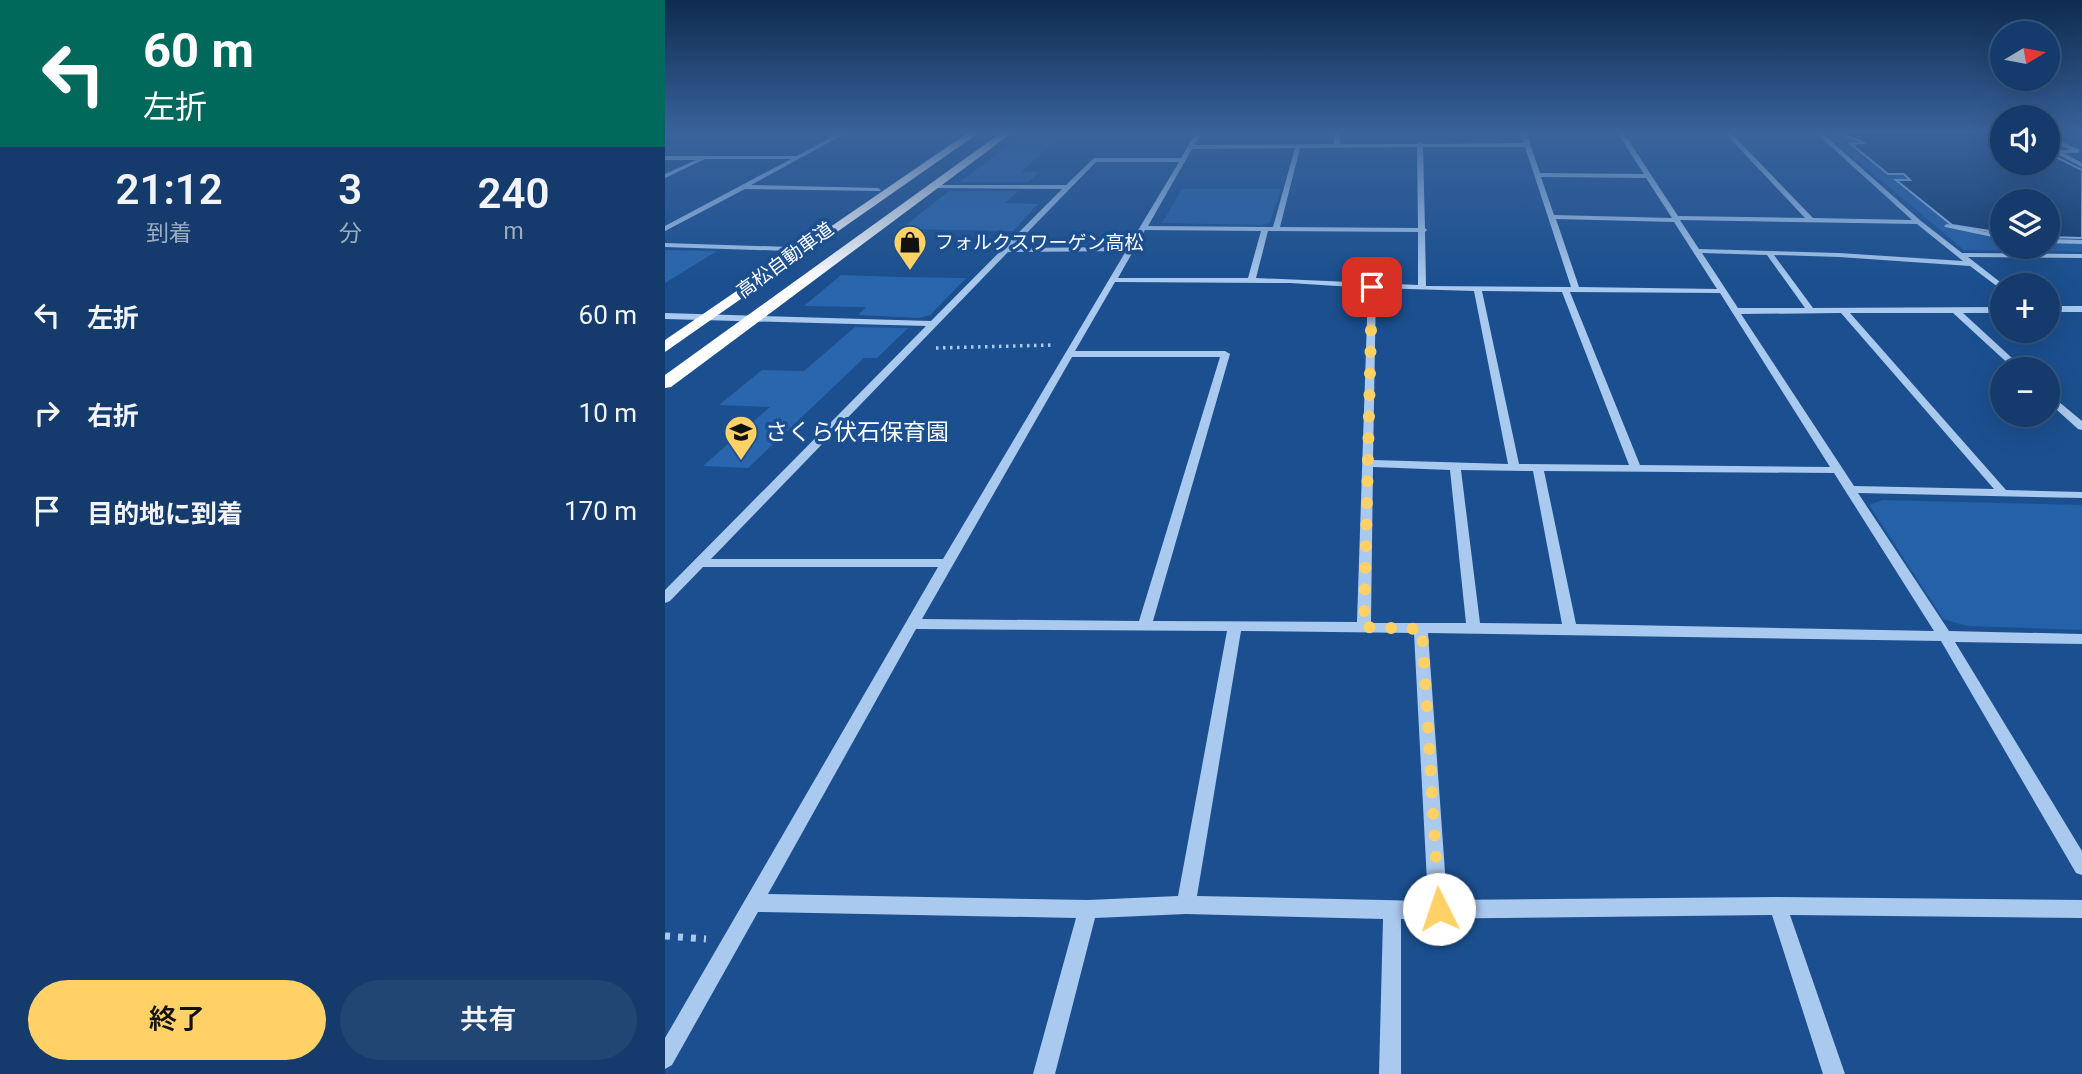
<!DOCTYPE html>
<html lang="ja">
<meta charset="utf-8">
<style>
:root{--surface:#143b6b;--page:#214673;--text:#f1f3f6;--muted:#9dadc1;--line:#33557e;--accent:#ffd166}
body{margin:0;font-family:Roboto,"Noto Sans JP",sans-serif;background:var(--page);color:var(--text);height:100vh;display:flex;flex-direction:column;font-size:26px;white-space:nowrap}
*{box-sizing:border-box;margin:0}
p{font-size:23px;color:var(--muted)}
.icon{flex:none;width:38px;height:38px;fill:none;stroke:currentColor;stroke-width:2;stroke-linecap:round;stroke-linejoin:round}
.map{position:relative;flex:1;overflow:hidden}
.sheet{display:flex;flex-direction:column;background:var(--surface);width:665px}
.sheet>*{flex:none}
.guide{background:#00695c;color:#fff;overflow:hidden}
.needle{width:46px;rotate:80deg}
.tools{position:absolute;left:1325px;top:21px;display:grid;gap:14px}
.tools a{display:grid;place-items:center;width:70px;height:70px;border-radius:50%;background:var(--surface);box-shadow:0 7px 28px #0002,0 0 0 2px var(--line);font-size:35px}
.pin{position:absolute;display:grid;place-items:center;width:60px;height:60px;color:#fff;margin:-30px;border-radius:14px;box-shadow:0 4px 10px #0006}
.me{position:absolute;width:77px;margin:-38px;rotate:356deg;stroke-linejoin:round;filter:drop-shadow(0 0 5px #0008)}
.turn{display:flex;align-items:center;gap:24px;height:147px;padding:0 28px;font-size:32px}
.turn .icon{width:91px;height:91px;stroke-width:2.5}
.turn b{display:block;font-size:49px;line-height:60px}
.eta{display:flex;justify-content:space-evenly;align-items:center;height:119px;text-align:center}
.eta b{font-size:42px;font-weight:600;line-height:49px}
.primary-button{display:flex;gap:14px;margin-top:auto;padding:14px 28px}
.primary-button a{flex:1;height:80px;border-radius:42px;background:var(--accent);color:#111;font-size:28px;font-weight:600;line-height:80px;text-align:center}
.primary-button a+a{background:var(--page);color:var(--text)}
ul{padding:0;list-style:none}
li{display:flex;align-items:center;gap:21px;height:98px;padding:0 28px}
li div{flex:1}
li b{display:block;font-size:26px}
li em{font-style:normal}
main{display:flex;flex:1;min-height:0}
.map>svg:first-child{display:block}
.green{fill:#2461a8}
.water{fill:#123a6d;stroke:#9cc4f0;stroke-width:2}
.building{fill:#2a66ad}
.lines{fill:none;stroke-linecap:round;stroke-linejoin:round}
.path-far1{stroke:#a9c9ee;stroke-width:3.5;stroke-dasharray:2.5 4.5;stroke-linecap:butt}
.path{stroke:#a9c9ee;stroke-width:7;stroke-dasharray:5 8;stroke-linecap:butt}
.minor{fill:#a9c9ee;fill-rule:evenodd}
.highway{fill:#fff;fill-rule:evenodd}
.route{stroke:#ffd166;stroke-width:12;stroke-dasharray:0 21.6}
.labels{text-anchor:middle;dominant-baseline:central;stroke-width:7;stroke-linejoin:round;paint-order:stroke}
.far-poi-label{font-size:19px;fill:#fff;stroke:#1b4f8f;text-anchor:start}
.far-street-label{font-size:19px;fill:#fff;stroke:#1b4f8f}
.poi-label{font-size:23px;fill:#fff;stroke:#1b4f8f;text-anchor:start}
</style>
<main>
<section class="sheet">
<div class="guide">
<div class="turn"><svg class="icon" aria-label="left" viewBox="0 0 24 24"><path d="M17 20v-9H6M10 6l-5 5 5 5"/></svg><div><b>60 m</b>左折</div></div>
</div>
<div class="eta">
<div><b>21:12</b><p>到着</p></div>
<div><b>3</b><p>分</p></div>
<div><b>240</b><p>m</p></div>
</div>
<ul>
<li><svg class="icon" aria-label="left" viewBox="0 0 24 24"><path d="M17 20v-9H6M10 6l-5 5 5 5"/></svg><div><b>左折</b></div><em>60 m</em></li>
<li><svg class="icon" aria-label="right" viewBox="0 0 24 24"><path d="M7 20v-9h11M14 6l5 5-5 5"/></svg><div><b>右折</b></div><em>10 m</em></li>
<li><svg class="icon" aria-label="arrive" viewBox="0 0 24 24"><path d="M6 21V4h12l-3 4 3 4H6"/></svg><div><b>目的地に到着</b></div><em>170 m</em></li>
</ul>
<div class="primary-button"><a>終了</a><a>共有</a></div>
</section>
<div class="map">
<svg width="1417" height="1074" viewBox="0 0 1417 1074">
<rect width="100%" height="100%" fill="#1b4f8f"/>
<g class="green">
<path d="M 1158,132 C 1167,132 1192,139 1199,144 L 1186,145 L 1223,174 L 1238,175 L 1245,180 L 1231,181 L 1286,225 L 1337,233 L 1337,247 L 1382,247 L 1383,237 L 1417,238 L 1417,252 L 1299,250 Z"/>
<path d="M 517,189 L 616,189 L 605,223 L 597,225 L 497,223 Z"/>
<path d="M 1218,500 L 1417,505 L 1417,630 L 1302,626 L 1278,619 L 1204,505 Z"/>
</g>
<path class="water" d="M 1171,132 L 1331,132 L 1337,134 L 1337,163 L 1382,163 L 1383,153 L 1417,170 L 1417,238 L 1383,237 L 1382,201 L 1337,201 L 1337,233 L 1287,225 L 1231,180 L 1245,180 L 1239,174 L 1223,174 L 1186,144 L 1199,143 C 1190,137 1181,139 1171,132 Z"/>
<g class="building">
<path d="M 358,134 L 398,135 L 356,172 L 374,172 L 363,182 L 295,182 Z"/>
<path d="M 284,191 L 353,191 L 340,203 L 373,204 L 348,231 L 236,229 Z"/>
<path d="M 0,250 L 52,251 L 0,283 Z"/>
<path d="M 176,275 L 234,277 L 301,278 L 265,315 L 254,318 L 193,315 L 201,307 L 139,306 Z"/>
<path d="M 190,327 L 243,328 L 212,358 L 199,358 L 83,468 L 38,466 L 105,407 L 54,405 L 97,370 L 139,371 Z"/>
</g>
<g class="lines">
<path class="path-far1" d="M 271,348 L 388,345"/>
<path class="path" d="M 0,936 L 41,939"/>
<g class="minor">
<path d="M 176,132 L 183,132 L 86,185 L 213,188 L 216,190 L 215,191 L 80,189 L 0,231 L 0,226 L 126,159 L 40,159 L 0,178 L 0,174 L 31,160 L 0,160 L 0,156 L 132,156 Z"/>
<path d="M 531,132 L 537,132 L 529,145 L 669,144 L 669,134 L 666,132 L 675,132 L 675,144 L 752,144 L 755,142 L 758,144 L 859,143 L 855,132 L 861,132 L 875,173 L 979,174 L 952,132 L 958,132 L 1013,216 L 1140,218 L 1059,132 L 1065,132 L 1148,218 L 1247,220 L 1150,132 L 1156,132 L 1256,221 L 1297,253 L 1417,254 L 1417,258 L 1303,257 L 1339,285 L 1337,290 L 1305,266 L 1174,257 L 1109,255 L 1148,308 L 1337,307 L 1337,313 L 1298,313 L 1359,369 L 1349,369 L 1288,313 L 1185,313 L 1341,490 L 1417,492 L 1417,498 L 1193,493 L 1284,631 L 1417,634 L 1417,644 L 1290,642 L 1417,851 L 1417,875 L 1411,873 L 1276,641 L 763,633 L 782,900 L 1113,897 L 1417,900 L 1417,918 L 1125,915 L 1180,1074 L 1158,1074 L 1107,915 L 736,919 L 736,1074 L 714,1074 L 718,919 L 521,914 L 430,918 L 390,1074 L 368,1074 L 411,918 L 93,912 L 7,1065 L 0,1069 L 0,1038 L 273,567 L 38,567 L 5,601 L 0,603 L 0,590 L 261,326 L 0,319 L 0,313 L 266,321 L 397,189 L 271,188 L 269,185 L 401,185 L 429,158 L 516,158 ZM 752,147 L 753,228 L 615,227 L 635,148 ZM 758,147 L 860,147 L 906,287 L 761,286 L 760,232 L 762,230 L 760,228 ZM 630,148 L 608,227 L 483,226 L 527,149 ZM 431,162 L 514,162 L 463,247 L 347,248 ZM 876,177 L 981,178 L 1007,218 L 889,215 ZM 891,219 L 1009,222 L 1052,289 L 914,287 ZM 1015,220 L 1252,224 L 1298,261 L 1174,253 L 1034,249 ZM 480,230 L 596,231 L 583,278 L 453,278 ZM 603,231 L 753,232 L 753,285 L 591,278 ZM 461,251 L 278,559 L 46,559 L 343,252 ZM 1037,253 L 1102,255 L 1140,308 L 1073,308 ZM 450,282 L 625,283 L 703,288 L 692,622 L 488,621 L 565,354 L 560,351 L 410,351 ZM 711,288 L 809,291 L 843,464 L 708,460 ZM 817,291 L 897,292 L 964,465 L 854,464 ZM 905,292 L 1055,293 L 1165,467 L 975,465 ZM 1176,313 L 1329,489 L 1189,486 L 1076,314 ZM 407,357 L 555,357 L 474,621 L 257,619 ZM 708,467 L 785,470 L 801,623 L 706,623 ZM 796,470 L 868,471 L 897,624 L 815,623 ZM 879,471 L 1169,473 L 1269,631 L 911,624 ZM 251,629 L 562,631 L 513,896 L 423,900 L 103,894 ZM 576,631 L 749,633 L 763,901 L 532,896 Z"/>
<path d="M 1382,135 L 1415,150 L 1413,153 L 1399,153 L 1417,163 L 1417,167 L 1390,153 L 1392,150 L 1405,150 L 1382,139 Z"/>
<path d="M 1282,224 L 1337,235 L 1337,239 L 1280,227 L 1279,226 Z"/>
<path d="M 1382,239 L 1417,240 L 1417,244 L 1382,243 Z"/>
<path d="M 0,243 L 126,247 L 130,249 L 126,251 L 0,247 Z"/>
<rect x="1382" y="306" width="35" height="6"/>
<path d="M 1382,392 L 1417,421 L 1417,430 L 1413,429 L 1382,401 Z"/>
</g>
<g class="highway">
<path d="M 304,132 L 315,132 L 0,352 L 0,340 Z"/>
<path d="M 337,132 L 348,132 L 6,387 L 0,388 L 0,375 Z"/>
</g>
</g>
<linearGradient id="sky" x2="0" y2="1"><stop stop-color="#0f2b4f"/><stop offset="0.47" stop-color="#39639b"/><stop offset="1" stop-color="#39639b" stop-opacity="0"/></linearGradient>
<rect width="1417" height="282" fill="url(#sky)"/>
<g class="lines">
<path class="route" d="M 707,287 L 699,627 L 757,629 L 774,909"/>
</g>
<defs>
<symbol id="shop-pin" viewBox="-11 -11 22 30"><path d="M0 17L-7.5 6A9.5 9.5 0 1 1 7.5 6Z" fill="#ffd166" stroke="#1b4f8f"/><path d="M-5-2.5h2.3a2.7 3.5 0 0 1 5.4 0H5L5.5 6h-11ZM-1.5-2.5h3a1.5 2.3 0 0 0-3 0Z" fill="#111"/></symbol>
<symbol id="school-pin" viewBox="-11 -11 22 30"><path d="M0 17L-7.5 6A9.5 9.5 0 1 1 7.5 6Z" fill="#ffd166" stroke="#1b4f8f"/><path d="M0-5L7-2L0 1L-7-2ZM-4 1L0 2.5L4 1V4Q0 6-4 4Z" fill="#111"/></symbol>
</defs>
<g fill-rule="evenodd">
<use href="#shop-pin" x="226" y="223" width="38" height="52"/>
<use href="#school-pin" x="57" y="413" width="38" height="52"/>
</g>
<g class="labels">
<g class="far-poi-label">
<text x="270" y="242">フォルクスワーゲン高松</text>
</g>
<g class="far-street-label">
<text transform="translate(120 260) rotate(-36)">高松自動車道</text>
</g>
<g class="poi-label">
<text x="100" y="432">さくら伏石保育園</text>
</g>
</g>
</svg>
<div class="tools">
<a><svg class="needle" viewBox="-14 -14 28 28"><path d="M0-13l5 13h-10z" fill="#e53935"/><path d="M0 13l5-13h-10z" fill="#9dadc1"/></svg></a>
<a><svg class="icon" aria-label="sound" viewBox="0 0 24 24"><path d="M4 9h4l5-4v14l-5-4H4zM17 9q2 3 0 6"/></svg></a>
<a><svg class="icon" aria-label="layers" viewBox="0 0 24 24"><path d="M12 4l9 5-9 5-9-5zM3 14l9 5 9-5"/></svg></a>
<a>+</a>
<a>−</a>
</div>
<div class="pin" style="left:707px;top:287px;background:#d93025"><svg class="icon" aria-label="arrive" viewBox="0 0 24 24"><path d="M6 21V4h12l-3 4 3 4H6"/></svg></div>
<svg class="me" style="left:774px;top:909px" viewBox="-20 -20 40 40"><circle r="19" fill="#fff"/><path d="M0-13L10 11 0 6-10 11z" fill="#ffd166"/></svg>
</div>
</main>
